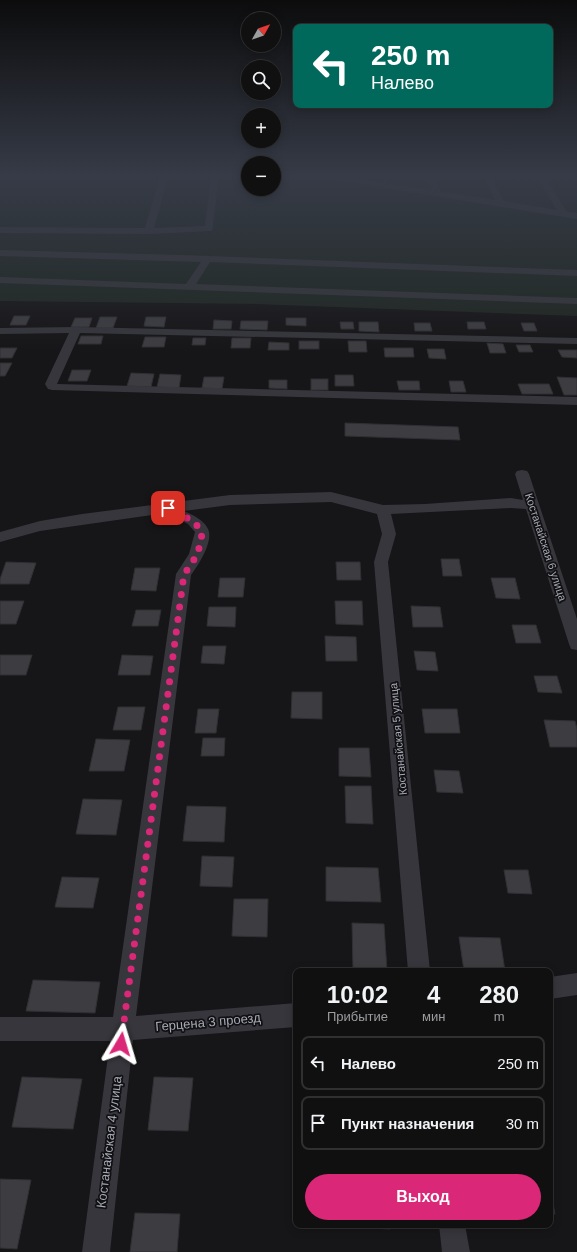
<!DOCTYPE html>
<html lang="ru">
<meta charset="utf-8">
<style>
:root{--surface:#101011;--page:#1e1e1f;--text:#f1f3f6;--muted:#9c9d9f;--line:#303031;--accent:#db2777}
body{margin:0;font-family:Helvetica,sans-serif;background:var(--page);color:var(--text);height:100vh;display:flex;flex-direction:column;font-size:15px;white-space:nowrap}
*{box-sizing:border-box;margin:0}
p{font-size:13px;color:var(--muted)}
.icon{flex:none;width:22px;height:22px;fill:none;stroke:currentColor;stroke-width:2;stroke-linecap:round;stroke-linejoin:round}
.map{position:relative;flex:1;overflow:hidden}
.drawer{position:absolute;left:293px;top:968px;width:260px;height:260px;display:flex;flex-direction:column;background:var(--surface);border-radius:8px;box-shadow:0 2px 10px #0003,0 0 0 1px var(--line)}
.drawer>*{flex:none}
.top-card{position:absolute;left:293px;top:24px;width:260px;height:84px;border-radius:8px;box-shadow:0 2px 10px #0003,0 0 0 1px var(--line);background:#00695c;color:#fff;overflow:hidden}
.needle{width:26px;rotate:50deg}
.fabs{position:absolute;left:241px;top:12px;display:grid;gap:8px}
.fabs a{display:grid;place-items:center;width:40px;height:40px;border-radius:50%;background:var(--surface);box-shadow:0 2px 10px #0003,0 0 0 1px var(--line);font-size:20px}
.pin{position:absolute;display:grid;place-items:center;width:34px;height:34px;color:#fff;margin:-17px;border-radius:8px;box-shadow:0 2px 6px #0006}
.me{position:absolute;width:44px;margin:-22px;rotate:7deg;stroke-linejoin:round;filter:drop-shadow(0 0 3px #0008)}
.turn{display:flex;align-items:center;gap:14px;height:84px;padding:0 12px;font-size:18px}
.turn .icon{width:52px;height:52px;stroke-width:2.5}
.turn b{display:block;font-size:28px;line-height:34px}
.eta{display:flex;justify-content:space-evenly;align-items:center;height:68px;text-align:center}
.eta b{font-size:24px;font-weight:700;line-height:28px}
.action{display:flex;gap:8px;margin-top:auto;padding:8px 12px}
.action a{flex:1;height:46px;border-radius:24px;background:var(--accent);color:#fff;font-size:16px;font-weight:700;line-height:46px;text-align:center}
ul{padding:0;list-style:none}
li{display:flex;align-items:center;gap:12px;height:54px;margin:0 8px 6px;padding:0 4px;border:2px solid var(--line);border-radius:8px}
li div{flex:1}
li b{display:block;font-size:15px}
li em{font-style:normal}
.map>svg:first-child{display:block}
.green{fill:#1f2721}
.building{fill:#3d3d41;stroke:#302f33}
.lines{fill:none;stroke-linecap:round;stroke-linejoin:round}
.minor{fill:#36363c;fill-rule:evenodd}
.route{stroke:#db2777;stroke-width:7;stroke-dasharray:0 12.6}
.labels{text-anchor:middle;dominant-baseline:central;stroke-width:3.5;stroke-linejoin:round;paint-order:stroke}
.street-label{font-size:11px;fill:#a7aab7;stroke:#111012}
.near-street-label{font-size:13px;fill:#a7aab7;stroke:#111012}
</style>
<div class="map">
<svg width="577" height="1252" viewBox="0 0 577 1252">
<rect width="100%" height="100%" fill="#161517"/>
<path class="green" d="M 0,177 L 248,177 L 248,189 L 274,189 L 274,177 L 577,177 L 577,316 L 255,304 L 0,301 Z"/>
<g class="building">
<path d="M 14,316 L 30,316 L 26,325 L 10,325 Z"/>
<path d="M 100,317 L 117,317 L 113,328 L 96,328 Z"/>
<path d="M 146,317 L 166,317 L 164,327 L 144,326 Z"/>
<path d="M 75,318 L 92,318 L 89,327 L 71,327 Z"/>
<path d="M 286,318 L 306,318 L 306,326 L 286,325 Z"/>
<path d="M 214,320 L 232,321 L 231,329 L 213,329 Z"/>
<path d="M 241,321 L 268,321 L 267,330 L 240,329 Z"/>
<path d="M 340,322 L 353,322 L 354,329 L 341,329 Z"/>
<path d="M 359,322 L 378,322 L 379,332 L 359,331 Z"/>
<path d="M 467,322 L 484,322 L 486,329 L 468,329 Z"/>
<path d="M 414,323 L 430,323 L 432,331 L 415,331 Z"/>
<path d="M 521,323 L 534,323 L 537,331 L 524,331 Z"/>
<path d="M 81,336 L 103,336 L 101,344 L 78,344 Z"/>
<path d="M 145,337 L 166,337 L 164,347 L 142,347 Z"/>
<path d="M 193,338 L 206,338 L 205,345 L 192,345 Z"/>
<path d="M 232,338 L 251,338 L 250,348 L 231,348 Z"/>
<rect x="299" y="341" width="20" height="8"/>
<path d="M 348,341 L 366,341 L 367,352 L 349,352 Z"/>
<path d="M 269,342 L 289,343 L 289,350 L 268,350 Z"/>
<path d="M 487,343 L 503,344 L 506,353 L 490,353 Z"/>
<path d="M 516,345 L 530,345 L 533,352 L 519,352 Z"/>
<path d="M 0,348 L 17,348 L 12,358 L 0,358 Z"/>
<path d="M 384,348 L 413,348 L 414,357 L 385,357 Z"/>
<path d="M 427,349 L 444,349 L 446,359 L 429,358 Z"/>
<path d="M 558,350 L 577,350 L 577,358 L 562,357 Z"/>
<path d="M 0,363 L 12,363 L 5,376 L 0,376 Z"/>
<path d="M 72,370 L 91,370 L 87,381 L 68,381 Z"/>
<path d="M 131,373 L 154,374 L 151,387 L 127,386 Z"/>
<path d="M 160,374 L 181,375 L 179,388 L 157,387 Z"/>
<path d="M 335,375 L 353,375 L 354,386 L 335,386 Z"/>
<path d="M 204,377 L 224,377 L 222,389 L 202,388 Z"/>
<path d="M 557,377 L 577,378 L 577,395 L 564,395 Z"/>
<rect x="311" y="379" width="17" height="11"/>
<path d="M 269,380 L 287,380 L 287,389 L 269,388 Z"/>
<path d="M 397,381 L 419,381 L 420,390 L 399,390 Z"/>
<path d="M 449,381 L 463,381 L 466,392 L 451,392 Z"/>
<path d="M 518,384 L 549,384 L 553,394 L 522,394 Z"/>
<path d="M 345,423 L 458,427 L 460,440 L 345,436 Z"/>
<path d="M 441,559 L 459,559 L 462,576 L 443,576 Z"/>
<path d="M 6,562 L 36,563 L 29,584 L 0,584 L 0,579 Z"/>
<path d="M 336,562 L 360,562 L 361,580 L 337,580 Z"/>
<path d="M 135,568 L 160,568 L 156,591 L 131,590 Z"/>
<path d="M 220,578 L 245,578 L 243,597 L 218,597 Z"/>
<path d="M 491,578 L 515,578 L 520,599 L 496,598 Z"/>
<path d="M 0,601 L 24,601 L 16,624 L 0,624 Z"/>
<path d="M 335,601 L 362,601 L 363,625 L 336,624 Z"/>
<path d="M 411,606 L 440,607 L 443,627 L 413,627 Z"/>
<path d="M 209,607 L 236,607 L 235,627 L 207,626 Z"/>
<path d="M 136,610 L 161,610 L 158,626 L 132,626 Z"/>
<path d="M 512,625 L 536,625 L 541,643 L 516,643 Z"/>
<path d="M 325,636 L 356,637 L 357,661 L 326,661 Z"/>
<path d="M 203,646 L 226,646 L 224,664 L 201,663 Z"/>
<path d="M 414,651 L 435,652 L 438,671 L 417,670 Z"/>
<path d="M 0,655 L 32,655 L 26,675 L 0,675 Z"/>
<path d="M 122,655 L 153,656 L 150,675 L 118,675 Z"/>
<path d="M 534,676 L 557,676 L 562,693 L 538,692 Z"/>
<path d="M 292,692 L 322,692 L 322,719 L 291,718 Z"/>
<path d="M 118,707 L 145,707 L 141,730 L 113,730 Z"/>
<path d="M 198,709 L 219,709 L 216,733 L 195,733 Z"/>
<path d="M 422,709 L 457,709 L 460,733 L 425,733 Z"/>
<path d="M 544,720 L 575,721 L 577,729 L 577,747 L 550,747 Z"/>
<path d="M 203,738 L 225,738 L 224,756 L 201,756 Z"/>
<path d="M 96,739 L 130,740 L 124,771 L 89,771 Z"/>
<path d="M 339,748 L 369,748 L 371,777 L 339,776 Z"/>
<path d="M 434,770 L 459,771 L 463,793 L 437,792 Z"/>
<path d="M 345,786 L 371,786 L 373,824 L 346,823 Z"/>
<path d="M 83,799 L 122,800 L 116,835 L 76,834 Z"/>
<path d="M 187,806 L 226,807 L 224,842 L 183,841 Z"/>
<path d="M 202,856 L 234,857 L 232,887 L 200,886 Z"/>
<path d="M 326,867 L 378,868 L 381,902 L 326,901 Z"/>
<path d="M 504,870 L 528,870 L 532,894 L 508,893 Z"/>
<path d="M 62,877 L 99,878 L 93,908 L 55,907 Z"/>
<path d="M 234,899 L 268,899 L 267,937 L 232,936 Z"/>
<path d="M 352,923 L 384,924 L 387,971 L 353,970 Z"/>
<path d="M 459,937 L 500,938 L 505,971 L 464,971 Z"/>
<path d="M 33,980 L 100,982 L 95,1013 L 26,1011 Z"/>
<path d="M 22,1077 L 82,1079 L 73,1129 L 12,1127 Z"/>
<path d="M 154,1077 L 193,1078 L 188,1131 L 148,1130 Z"/>
<path d="M 0,1179 L 31,1180 L 17,1249 L 0,1248 Z"/>
<path d="M 550,1187 L 555,1214 L 550,1214 Z"/>
<path d="M 135,1213 L 180,1214 L 177,1252 L 130,1252 Z"/>
<path d="M 350,1225 L 390,1225 L 390,1229 L 350,1227 Z"/>
</g>
<g class="lines">
<g class="minor">
<path d="M 160,177 L 168,177 L 154,228 L 205,226 L 211,177 L 219,177 L 212,231 L 149,234 L 0,233 L 0,227 L 145,228 Z"/>
<path d="M 325,177 L 342,177 L 432,190 L 426,177 L 434,177 L 440,191 L 495,200 L 483,177 L 491,177 L 504,201 L 557,210 L 537,177 L 545,177 L 567,212 L 577,213 L 577,219 L 329,179 Z"/>
<path d="M 0,250 L 182,255 L 577,270 L 577,276 L 210,262 L 196,284 L 577,298 L 577,304 L 0,283 L 0,277 L 186,284 L 201,262 L 0,256 Z"/>
<path d="M 76,327 L 577,338 L 577,344 L 80,333 L 57,384 L 577,397 L 577,405 L 52,390 L 48,389 L 45,384 L 69,333 L 0,334 L 0,328 Z"/>
<path d="M 522,470 L 527,471 L 529,474 L 577,619 L 577,650 L 571,649 L 569,644 L 526,509 L 511,508 L 391,514 L 396,534 L 388,562 L 430,971 L 408,971 L 374,562 L 382,534 L 377,514 L 331,502 L 230,505 L 184,511 C 193,515 204,520 208,529 C 214,541 198,566 191,575 L 136,1016 L 296,1003 L 296,1027 L 133,1040 L 110,1252 L 82,1252 L 110,1041 L 0,1041 L 0,1017 L 113,1017 L 176,574 L 189,554 L 195,532 L 188,524 L 166,513 L 40,531 L 0,542 L 0,532 L 40,521 L 82,514 L 230,495 L 331,492 L 383,505 L 425,504 L 511,498 L 523,500 L 515,474 L 517,471 Z"/>
<path d="M 577,973 L 577,995 L 550,999 L 550,977 Z"/>
<path d="M 439,1225 L 465,1225 L 470,1252 L 442,1252 Z"/>
</g>
</g>
<linearGradient id="sky" x2="0" y2="1"><stop stop-color="#0c0c0d"/><stop offset="0.5" stop-color="#363b47"/><stop offset="1" stop-color="#363b47" stop-opacity="0"/></linearGradient>
<rect width="577" height="352" fill="url(#sky)"/>
<g class="lines">
<path class="route" d="M 121,1044 L 184,574 C 195,560 201,549 202,531 L 193,521 L 168,508"/>
</g>
<g class="labels">
<g class="street-label">
<text transform="translate(546 547) rotate(72)">Костанайская 6 улица</text>
<text transform="translate(398 739) rotate(-95)">Костанайская 5 улица</text>
</g>
<g class="near-street-label">
<text transform="translate(208 1022) rotate(-5)">Герцена 3 проезд</text>
<text transform="translate(109 1142) rotate(-83)">Костанайская 4 улица</text>
</g>
</g>
</svg>
<div class="fabs">
<a><svg class="needle" viewBox="-14 -14 28 28"><path d="M0-13l5 13h-10z" fill="#e53935"/><path d="M0 13l5-13h-10z" fill="#9c9d9f"/></svg></a>
<a><svg class="icon" aria-label="search" viewBox="0 0 24 24"><circle cx="10" cy="10" r="6"/><path d="M15 15l6 6"/></svg></a>
<a>+</a>
<a>−</a>
</div>
<div class="pin" style="left:168px;top:508px;background:#d93025"><svg class="icon" aria-label="arrive" viewBox="0 0 24 24"><path d="M6 21V4h12l-3 4 3 4H6"/></svg></div>
<svg class="me" style="left:121px;top:1044px" viewBox="-20 -20 40 40"><path d="M0-17L14 15 0 8-14 15z" fill="#db2777" stroke="#fff" stroke-width="4"/></svg>
<div class="top-card">
<div class="turn"><svg class="icon" aria-label="left" viewBox="0 0 24 24"><path d="M17 20v-9H6M10 6l-5 5 5 5"/></svg><div><b>250 m</b>Налево</div></div>
</div>
<section class="drawer">
<div class="eta">
<div><b>10:02</b><p>Прибытие</p></div>
<div><b>4</b><p>мин</p></div>
<div><b>280</b><p>m</p></div>
</div>
<ul>
<li><svg class="icon" aria-label="left" viewBox="0 0 24 24"><path d="M17 20v-9H6M10 6l-5 5 5 5"/></svg><div><b>Налево</b></div><em>250 m</em></li>
<li><svg class="icon" aria-label="arrive" viewBox="0 0 24 24"><path d="M6 21V4h12l-3 4 3 4H6"/></svg><div><b>Пункт назначения</b></div><em>30 m</em></li>
</ul>
<div class="action"><a>Выход</a></div>
</section>
</div>
